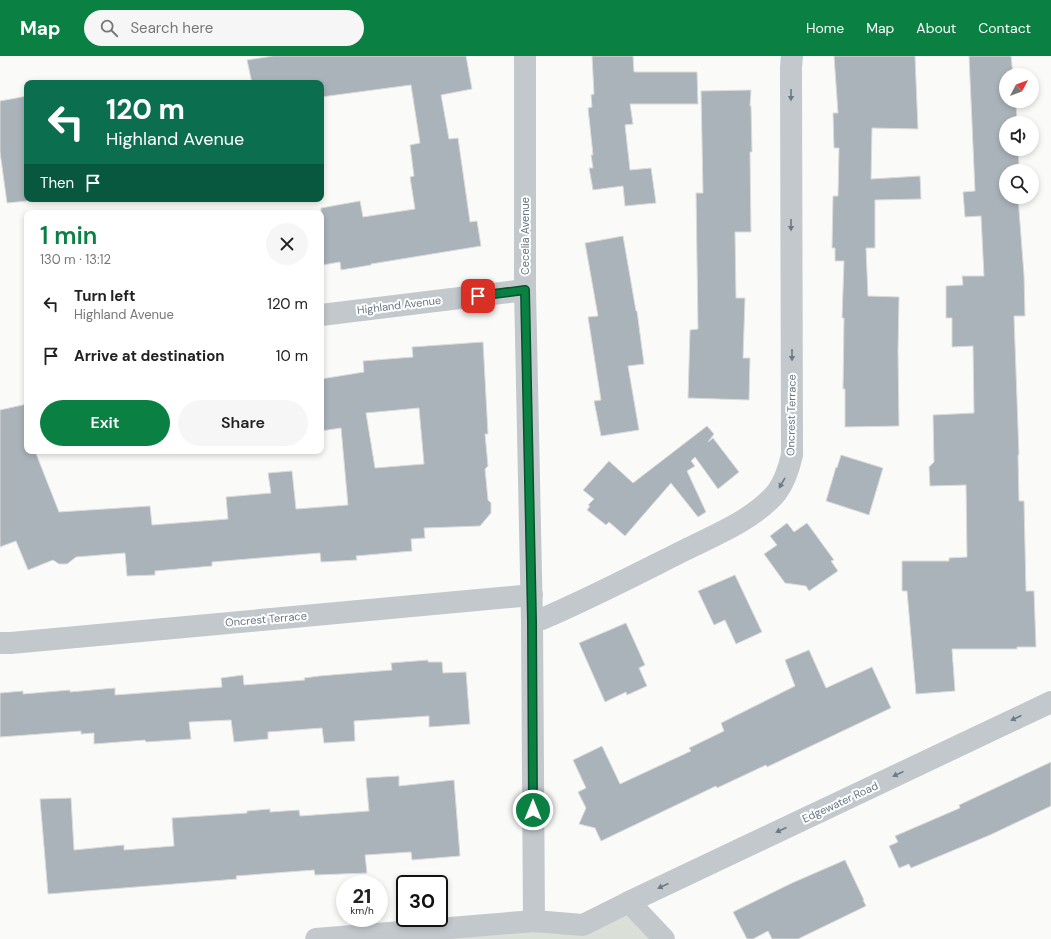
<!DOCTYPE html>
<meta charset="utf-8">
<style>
:root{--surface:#fff;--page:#f6f6f6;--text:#222;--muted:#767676;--accent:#0b8043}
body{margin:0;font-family:"DM Sans",sans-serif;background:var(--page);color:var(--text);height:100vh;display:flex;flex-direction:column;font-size:15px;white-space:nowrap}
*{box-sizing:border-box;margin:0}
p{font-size:13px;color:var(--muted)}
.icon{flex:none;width:22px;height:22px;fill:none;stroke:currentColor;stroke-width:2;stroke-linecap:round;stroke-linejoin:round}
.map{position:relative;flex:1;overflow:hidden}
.panel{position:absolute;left:24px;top:154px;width:300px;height:244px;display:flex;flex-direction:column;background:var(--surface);border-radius:8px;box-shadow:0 2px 6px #0003}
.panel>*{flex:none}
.hud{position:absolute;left:24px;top:24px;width:300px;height:122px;border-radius:8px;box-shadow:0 2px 6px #0003;background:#0b6e4f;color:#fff;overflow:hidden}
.needle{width:26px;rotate:49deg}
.buttons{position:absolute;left:999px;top:12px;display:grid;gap:8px}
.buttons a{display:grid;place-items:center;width:40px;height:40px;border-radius:50%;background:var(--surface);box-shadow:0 2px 6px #0003;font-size:20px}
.speed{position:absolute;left:336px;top:819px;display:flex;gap:8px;font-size:20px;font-weight:700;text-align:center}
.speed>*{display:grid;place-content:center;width:52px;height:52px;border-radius:50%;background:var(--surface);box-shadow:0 2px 6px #0003;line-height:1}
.speed small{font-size:10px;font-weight:400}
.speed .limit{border:2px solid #111;border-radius:6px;background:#fff;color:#111}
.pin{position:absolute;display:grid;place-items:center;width:34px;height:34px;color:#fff;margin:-17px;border-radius:8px;box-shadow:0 2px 6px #0006}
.me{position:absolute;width:44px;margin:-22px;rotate:0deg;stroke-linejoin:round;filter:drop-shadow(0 0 3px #0008)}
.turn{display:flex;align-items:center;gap:14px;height:84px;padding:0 16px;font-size:18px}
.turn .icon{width:52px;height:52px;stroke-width:2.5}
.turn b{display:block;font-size:28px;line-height:34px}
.then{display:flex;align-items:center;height:38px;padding:0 16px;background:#0003;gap:8px;font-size:15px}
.round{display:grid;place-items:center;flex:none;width:42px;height:42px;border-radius:21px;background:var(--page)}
.summary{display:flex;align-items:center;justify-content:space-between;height:68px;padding:0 16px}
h1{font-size:24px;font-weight:600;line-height:30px;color:var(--accent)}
.action{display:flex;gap:8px;margin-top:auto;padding:8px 16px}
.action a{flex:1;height:46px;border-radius:24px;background:var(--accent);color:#fff;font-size:16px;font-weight:600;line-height:46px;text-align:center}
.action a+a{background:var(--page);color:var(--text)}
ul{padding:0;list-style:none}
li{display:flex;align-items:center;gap:12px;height:52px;padding:0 16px}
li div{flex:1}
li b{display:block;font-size:15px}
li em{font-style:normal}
header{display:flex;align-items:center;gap:24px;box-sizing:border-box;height:56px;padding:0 20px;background:var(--accent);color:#fff}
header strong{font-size:19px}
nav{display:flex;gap:22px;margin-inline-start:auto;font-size:14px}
.search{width:280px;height:36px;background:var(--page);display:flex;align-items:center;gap:10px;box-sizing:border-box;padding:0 14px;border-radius:22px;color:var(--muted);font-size:15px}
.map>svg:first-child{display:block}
.green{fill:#dadfd7}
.building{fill:#aab3b9;stroke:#dcdcda;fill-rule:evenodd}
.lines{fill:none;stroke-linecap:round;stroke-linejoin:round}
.minor{stroke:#c3c8cc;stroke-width:22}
.oneway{fill:#6a7a87}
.route-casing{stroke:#07532c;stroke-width:10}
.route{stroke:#0b8043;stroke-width:7}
.labels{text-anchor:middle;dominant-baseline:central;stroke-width:4;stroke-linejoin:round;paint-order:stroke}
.street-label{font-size:11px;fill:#657683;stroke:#fff}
</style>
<header>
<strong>Map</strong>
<div class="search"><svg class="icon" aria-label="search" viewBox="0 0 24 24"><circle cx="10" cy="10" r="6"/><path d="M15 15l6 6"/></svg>Search here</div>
<nav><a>Home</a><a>Map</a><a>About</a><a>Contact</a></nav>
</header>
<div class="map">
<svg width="1051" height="883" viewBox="0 0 1051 883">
<rect width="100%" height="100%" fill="#fafaf8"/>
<path class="green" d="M 629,846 L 664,883 L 316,883 L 583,869 Z"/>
<g class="building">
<path d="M 273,0 L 466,0 L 472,33 L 441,39 L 449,83 L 458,82 L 470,166 L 477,165 L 481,190 L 371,208 L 371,209 L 341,214 L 340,206 L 323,209 L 321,196 L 321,152 L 360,145 L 363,161 L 415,153 L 410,121 L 414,120 L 410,89 L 420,87 L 411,29 L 321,41 L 321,27 L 252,27 L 247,4 Z"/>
<path d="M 592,0 L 633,0 L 634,16 L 697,16 L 698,48 L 630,48 L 633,68 L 625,69 L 630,114 L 651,112 L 656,147 L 625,150 L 623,130 L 593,134 L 589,112 L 593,112 L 591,99 L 593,99 L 588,52 L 592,51 L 591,39 L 594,38 Z"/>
<path d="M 834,0 L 915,0 L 918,73 L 872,72 L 871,123 L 920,120 L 921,143 L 875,144 L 875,192 L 866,192 L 868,240 L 899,241 L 898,295 L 899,370 L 845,371 L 845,333 L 843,333 L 844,262 L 842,262 L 844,205 L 835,205 L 835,192 L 832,192 L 833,140 L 838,140 L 839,92 L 834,92 L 833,57 L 838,57 Z"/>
<path d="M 969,0 L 1011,0 L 1013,19 L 1006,19 L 1006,45 L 1016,45 L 1017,67 L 1006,67 L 1006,93 L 1018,93 L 1019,108 L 1017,108 L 1017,115 L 1006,115 L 1006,141 L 1018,141 L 1024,219 L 1025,260 L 1014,260 L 1019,399 L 1018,399 L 1019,445 L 1024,445 L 1026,535 L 1034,535 L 1036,591 L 1017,591 L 1017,593 L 952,593 L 955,635 L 916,638 L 907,535 L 902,535 L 902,505 L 949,505 L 949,502 L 967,501 L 966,429 L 930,430 L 929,411 L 934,406 L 933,359 L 974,357 L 973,290 L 952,291 L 952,262 L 946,262 L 946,230 L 963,229 L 962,220 L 984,220 L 981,160 L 965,161 L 963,136 L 975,135 Z"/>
<path d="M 751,34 L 750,50 L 751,50 L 752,96 L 750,96 L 751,176 L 735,176 L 736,242 L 745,242 L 743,302 L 750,302 L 749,344 L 688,342 L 690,274 L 698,273 L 696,137 L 703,137 L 701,35 Z"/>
<path d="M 27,40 L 27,145 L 7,147 L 0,96 L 0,45 Z"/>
<path d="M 623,180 L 636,255 L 637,255 L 644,308 L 628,310 L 639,374 L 601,380 L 594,345 L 601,344 L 588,261 L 598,260 L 585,187 Z"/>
<path d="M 483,286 L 488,378 L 485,378 L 488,410 L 485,413 L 488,444 L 491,447 L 491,457 L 480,470 L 424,472 L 425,482 L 411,483 L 412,495 L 356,500 L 357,504 L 321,506 L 320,497 L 212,506 L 212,510 L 155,515 L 155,519 L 127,520 L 125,497 L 76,501 L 67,508 L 59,508 L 53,504 L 28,514 L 16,485 L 0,491 L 0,354 L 27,348 L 27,395 L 35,395 L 59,456 L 150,450 L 152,469 L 228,463 L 226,441 L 271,437 L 268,417 L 292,415 L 296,453 L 348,449 L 341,372 L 321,375 L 321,323 L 364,316 L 363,305 L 413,301 L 412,291 ZM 419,352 L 424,408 L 375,412 L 366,357 Z"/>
<path d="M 707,370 L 714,378 L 708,386 L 713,382 L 739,416 L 718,433 L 695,401 L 691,405 L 695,410 L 687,415 L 706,456 L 698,461 L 671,427 L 625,480 L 609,466 L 606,469 L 587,454 L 590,450 L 588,449 L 594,443 L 583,434 L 609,405 L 633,427 Z"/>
<path d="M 841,399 L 883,412 L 869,459 L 826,445 L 836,411 L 837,412 Z"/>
<path d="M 787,467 L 794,476 L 807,467 L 834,504 L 831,505 L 838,515 L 809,535 L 806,530 L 785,527 L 764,498 L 777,489 L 770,480 Z"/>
<path d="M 735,519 L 762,576 L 736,588 L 725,564 L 714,569 L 698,535 Z"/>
<path d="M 626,567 L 645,609 L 639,612 L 647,630 L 627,639 L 626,636 L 605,646 L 579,587 Z"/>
<path d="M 809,594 L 826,632 L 872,611 L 891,652 L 767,711 L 766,709 L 717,732 L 716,730 L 601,785 L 595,772 L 579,768 L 586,752 L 578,736 L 586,732 L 573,704 L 602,690 L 620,728 L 691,695 L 689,692 L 724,675 L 721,667 L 795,630 L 785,604 Z"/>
<path d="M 428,604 L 428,606 L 442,606 L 443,617 L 466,616 L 470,668 L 429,671 L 429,660 L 354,665 L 355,685 L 324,687 L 322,672 L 268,676 L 268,683 L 234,686 L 231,664 L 189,666 L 191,683 L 146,686 L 145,684 L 94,688 L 94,677 L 81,678 L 81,675 L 0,681 L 0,637 L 23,635 L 23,638 L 70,634 L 70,636 L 115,632 L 115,639 L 222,631 L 221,622 L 243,619 L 244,629 L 305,624 L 304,622 L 319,620 L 392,614 L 391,607 Z"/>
<path d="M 1051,706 L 1051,750 L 990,779 L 911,812 L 909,808 L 899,812 L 889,790 L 898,786 L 895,780 L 960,752 L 959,749 Z"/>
<path d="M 399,720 L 399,730 L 454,724 L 460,800 L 412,804 L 411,796 L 365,799 L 367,817 L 315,819 L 314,814 L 236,820 L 237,823 L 48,838 L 40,743 L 71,742 L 74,794 L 124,789 L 124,794 L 174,790 L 172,762 L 247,757 L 247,755 L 270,753 L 270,756 L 299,754 L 300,760 L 369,755 L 366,722 Z"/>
<path d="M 845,804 L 864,844 L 863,844 L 866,850 L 798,883 L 772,883 L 768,875 L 753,883 L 747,883 L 733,856 L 792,827 Z"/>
</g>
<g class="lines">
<g class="minor">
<path d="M 525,0 L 525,234 L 532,565 L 534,865"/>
<path d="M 321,259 L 525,234"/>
<path d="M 532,565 L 542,563 C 591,542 637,518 685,494 C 715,479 755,463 777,436 C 785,425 789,412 792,399 L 791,11 L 792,0"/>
<path d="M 0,587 L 11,587 L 532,539"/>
<path d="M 629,846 L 1051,646"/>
<path d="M 316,883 L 534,865 L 583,869 L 629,846 L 664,883"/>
</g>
</g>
<defs><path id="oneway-solid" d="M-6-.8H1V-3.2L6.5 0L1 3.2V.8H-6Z"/></defs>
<g class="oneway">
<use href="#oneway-solid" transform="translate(791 39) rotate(90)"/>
<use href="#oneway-solid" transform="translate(791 169) rotate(90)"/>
<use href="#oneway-solid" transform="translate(792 299) rotate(90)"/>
<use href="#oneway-solid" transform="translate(782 427) rotate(120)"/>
<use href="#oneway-solid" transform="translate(1016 662) rotate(155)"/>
<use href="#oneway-solid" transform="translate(898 718) rotate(155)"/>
<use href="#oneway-solid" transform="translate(781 774) rotate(155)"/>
<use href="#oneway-solid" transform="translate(663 830) rotate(155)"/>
</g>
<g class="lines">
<defs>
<path id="route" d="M 478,240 L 525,234 L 532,565 L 533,754"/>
</defs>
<use href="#route" class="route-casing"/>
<use href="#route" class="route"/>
</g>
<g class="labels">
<g class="street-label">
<text transform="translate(525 180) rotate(-90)">Cecelia Avenue</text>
<text transform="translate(399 249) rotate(-7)">Highland Avenue</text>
<text transform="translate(791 359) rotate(-89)">Oncrest Terrace</text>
<text transform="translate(266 563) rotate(-5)">Oncrest Terrace</text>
<text transform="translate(840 746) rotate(-25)">Edgewater Road</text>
</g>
</g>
</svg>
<div class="buttons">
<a><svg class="needle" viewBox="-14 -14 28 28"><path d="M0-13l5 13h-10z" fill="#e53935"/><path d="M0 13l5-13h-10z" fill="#767676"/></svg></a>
<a><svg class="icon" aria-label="sound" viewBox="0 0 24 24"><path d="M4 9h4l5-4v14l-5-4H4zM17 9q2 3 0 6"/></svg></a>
<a><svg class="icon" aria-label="search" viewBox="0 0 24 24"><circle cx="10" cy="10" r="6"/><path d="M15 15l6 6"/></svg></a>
</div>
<div class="speed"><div>21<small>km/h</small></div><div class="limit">30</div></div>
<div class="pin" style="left:478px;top:240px;background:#d93025"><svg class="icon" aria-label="arrive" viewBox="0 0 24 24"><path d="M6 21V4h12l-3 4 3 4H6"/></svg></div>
<svg class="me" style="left:533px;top:754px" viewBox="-20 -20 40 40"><circle r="17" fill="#0b8043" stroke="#fff" stroke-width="3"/><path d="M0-11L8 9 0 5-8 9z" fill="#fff"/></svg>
<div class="hud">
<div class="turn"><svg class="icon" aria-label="left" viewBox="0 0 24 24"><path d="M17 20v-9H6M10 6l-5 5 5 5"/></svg><div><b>120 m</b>Highland Avenue</div></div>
<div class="then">Then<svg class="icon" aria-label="arrive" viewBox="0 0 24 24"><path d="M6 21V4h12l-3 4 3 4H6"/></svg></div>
</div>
<section class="panel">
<div class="summary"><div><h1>1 min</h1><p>130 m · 13:12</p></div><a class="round"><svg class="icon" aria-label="close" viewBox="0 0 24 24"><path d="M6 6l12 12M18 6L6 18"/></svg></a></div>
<ul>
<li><svg class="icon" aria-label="left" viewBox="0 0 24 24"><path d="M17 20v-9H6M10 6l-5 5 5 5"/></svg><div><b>Turn left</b><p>Highland Avenue</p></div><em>120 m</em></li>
<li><svg class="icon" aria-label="arrive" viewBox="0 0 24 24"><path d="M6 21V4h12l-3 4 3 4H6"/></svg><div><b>Arrive at destination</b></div><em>10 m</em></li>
</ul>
<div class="action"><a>Exit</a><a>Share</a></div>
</section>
</div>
